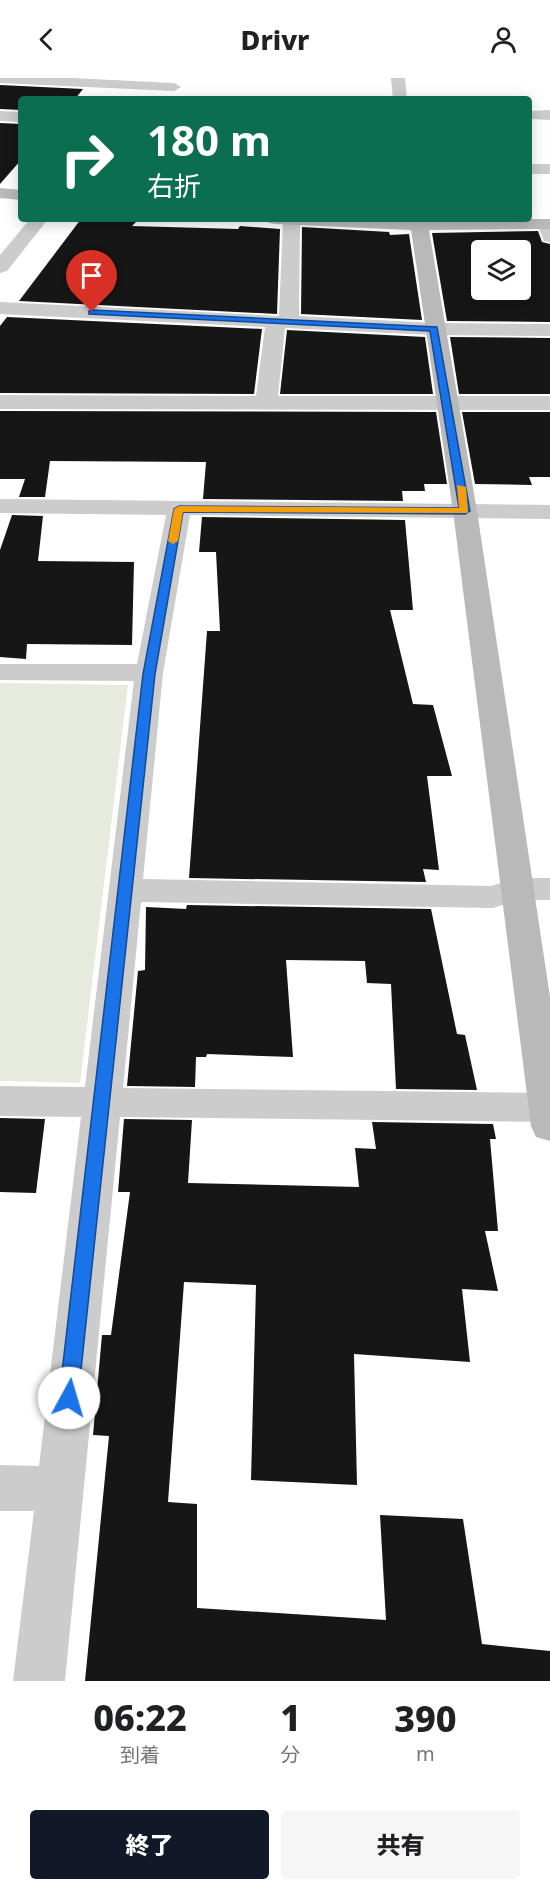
<!DOCTYPE html>
<html lang="ja">
<meta charset="utf-8">
<style>
:root{--surface:#fff;--page:#f6f6f6;--text:#202124;--muted:#757577;--accent:#111827}
body{margin:0;font-family:"Noto Sans","Noto Sans JP",sans-serif;background:var(--page);color:var(--text);height:100vh;display:flex;flex-direction:column;font-size:22px;white-space:nowrap}
*{box-sizing:border-box;margin:0}
p{font-size:20px;color:var(--muted)}
.icon{flex:none;width:33px;height:33px;fill:none;stroke:currentColor;stroke-width:2;stroke-linecap:round;stroke-linejoin:round}
.map{position:relative;height:1603px;overflow:hidden}
.panel{display:flex;flex-direction:column;background:var(--surface);flex:1}
.panel>*{flex:none}
.guide{position:absolute;left:18px;top:18px;width:514px;height:126px;border-radius:6px;box-shadow:0 3px 15px #0003;background:#0b6e4f;color:#fff;overflow:hidden}
.tools{position:absolute;left:471px;top:162px;display:grid;gap:12px}
.tools a{display:grid;place-items:center;width:60px;height:60px;border-radius:6px;background:var(--surface);box-shadow:0 3px 15px #0003;font-size:30px}
.pin{position:absolute;display:grid;place-items:center;width:51px;height:51px;color:#fff;margin:-62px -26px;border-radius:50% 50% 50% 0;rotate:-45deg;box-shadow:0 0 6px #0007}
.pin .icon{rotate:45deg}
.me{position:absolute;width:66px;margin:-33px;rotate:6deg;stroke-linejoin:round;filter:drop-shadow(0 0 4px #0008)}
.turn{display:flex;align-items:center;gap:21px;height:126px;padding:0 30px;font-size:27px}
.turn .icon{width:78px;height:78px;stroke-width:2.5}
.turn b{display:block;font-size:42px;line-height:51px}
.eta{display:flex;justify-content:space-evenly;align-items:center;height:102px;text-align:center}
.eta b{font-size:36px;font-weight:800;line-height:42px}
.cta{display:flex;gap:12px;margin-top:auto;padding:12px 30px}
.cta a{flex:1;height:69px;border-radius:6px;background:var(--accent);color:#fff;font-size:24px;font-weight:800;line-height:69px;text-align:center}
.cta a+a{background:var(--page);color:var(--text)}
header{display:flex;justify-content:space-between;align-items:center;height:78px;padding:0 30px;background:var(--surface);font-size:27px;font-weight:800}
.map>svg:first-child{display:block}
.green{fill:#e6ebdd}
.building{fill:#161616;fill-rule:evenodd}
.lines{fill:none;stroke-linecap:round;stroke-linejoin:round}
.street{fill:#ccc;fill-rule:evenodd}
.secondary{fill:#b9b9b9;fill-rule:evenodd}
.route{fill:#1a73e8;stroke:#114b97;stroke-width:1.5}
.slow{fill:#f59e0b}
</style>
<header><svg class="icon" aria-label="back" viewBox="0 0 24 24"><path d="M15 5l-7 7 7 7"/></svg>Drivr<svg class="icon" aria-label="person" viewBox="0 0 24 24"><circle cx="12" cy="8" r="4"/><path d="M4 21q1-7 8-7t8 7"/></svg></header>
<div class="map">
<svg width="550" height="1603" viewBox="0 0 550 1603">
<rect width="100%" height="100%" fill="#fff"/>
<path class="green" d="M 0,605 L 128,607 L 80,1005 L 0,1003 Z"/>
<g class="building">
<path d="M 0,7 L 83,11 L 75,21 L 21,21 L 21,32 L 0,31 Z"/>
<path d="M 0,45 L 21,46 L 21,82 L 0,106 Z"/>
<path d="M 81,141 L 139,141 L 132,148 L 238,151 L 240,148 L 280,151 L 277,236 L 19,223 Z"/>
<path d="M 302,149 L 389,154 L 390,157 L 409,156 L 422,242 L 301,236 Z"/>
<path d="M 538,153 L 542,164 L 550,166 L 550,244 L 447,243 L 432,155 ZM 482,172 L 520,172 L 520,212 L 482,212 Z"/>
<path d="M 7,239 L 262,251 L 254,316 L 0,315 L 0,248 Z"/>
<path d="M 287,252 L 425,259 L 433,316 L 280,316 Z"/>
<path d="M 450,259 L 550,260 L 550,316 L 459,316 Z"/>
<path d="M 0,333 L 436,334 L 447,406 L 424,406 L 425,413 L 402,413 L 403,423 L 203,421 L 206,384 L 50,383 L 45,419 L 19,419 L 25,401 L 0,401 Z"/>
<path d="M 462,334 L 550,334 L 550,399 L 529,399 L 532,407 L 475,406 Z"/>
<path d="M 12,437 L 43,438 L 38,483 L 134,484 L 132,567 L 27,566 L 26,581 L 0,579 L 0,472 Z"/>
<path d="M 202,439 L 405,442 L 413,532 L 390,532 L 413,626 L 433,627 L 452,698 L 427,698 L 439,792 L 423,791 L 426,804 L 189,800 L 207,553 L 220,553 L 216,474 L 199,474 Z"/>
<path d="M 187,827 L 431,831 L 457,956 L 465,957 L 477,1012 L 396,1011 L 391,906 L 367,905 L 365,883 L 286,882 L 293,979 L 207,976 L 206,979 L 196,979 L 195,1009 L 127,1008 L 138,893 L 145,892 L 146,829 L 186,831 Z"/>
<path d="M 0,1040 L 45,1041 L 36,1115 L 0,1114 Z"/>
<path d="M 124,1041 L 192,1042 L 188,1105 L 359,1109 L 355,1070 L 376,1071 L 372,1044 L 493,1046 L 496,1061 L 490,1061 L 498,1153 L 485,1153 L 498,1213 L 462,1211 L 470,1284 L 354,1276 L 357,1407 L 251,1402 L 256,1207 L 184,1204 L 168,1424 L 197,1426 L 197,1530 L 386,1542 L 380,1437 L 463,1441 L 482,1566 L 550,1573 L 550,1603 L 85,1603 L 109,1358 L 93,1357 L 102,1257 L 111,1257 L 130,1114 L 118,1114 Z"/>
</g>
<g class="lines">
<g class="street">
<path d="M 0,0 L 72,0 L 174,5 L 181,9 L 174,13 L 0,5 Z"/>
<path d="M 391,0 L 405,0 L 407,21 L 393,21 Z"/>
<path d="M 550,32 L 550,42 L 530,41 L 530,33 Z"/>
<path d="M 0,33 L 21,34 L 21,44 L 0,43 Z"/>
<rect x="530" y="86" width="20" height="10"/>
<path d="M 30,141 L 48,141 L 7,193 L 0,195 L 0,177 Z"/>
<path d="M 283,141 L 300,142 L 299,238 L 434,245 L 550,246 L 550,258 L 434,257 L 285,250 L 278,318 L 550,318 L 550,332 L 0,331 L 0,317 L 256,318 L 265,249 L 0,236 L 0,224 L 279,238 Z"/>
<path d="M 546,141 L 550,142 L 550,164 L 544,163 L 537,146 L 540,142 Z"/>
<path d="M 0,421 L 550,427 L 550,441 L 190,437 L 163,595 L 143,801 L 491,808 L 516,800 L 550,800 L 550,822 L 518,822 L 493,830 L 141,824 L 123,1010 L 548,1015 L 550,1016 L 550,1044 L 120,1039 L 65,1603 L 13,1603 L 34,1433 L 0,1433 L 0,1387 L 39,1388 L 81,1039 L 0,1038 L 0,1008 L 85,1009 L 134,603 L 0,602 L 0,586 L 137,586 L 166,437 L 0,435 Z"/>
</g>
<g class="secondary">
<path d="M 0,110 L 21,112 L 21,122 L 0,120 Z"/>
<path d="M 266,141 L 550,141 L 550,151 L 429,152 L 477,433 L 550,919 L 550,1063 L 536,1059 L 531,1048 L 453,433 L 411,152 L 275,146 L 269,145 Z"/>
</g>
</g>
<path class="route" d="M 92,232 L 437,249 L 470,433 L 465,436 L 183,434 L 155,596 L 78,1320 L 75,1326 L 69,1329 L 62,1326 L 59,1320 L 143,596 L 174,431 L 179,428 L 459,430 L 430,253 L 89,236 L 89,233 Z"/>
<path class="slow" d="M 457,407 L 466,409 L 468,435 L 183,434 L 178,463 L 173,466 L 168,463 L 174,431 L 179,428 L 459,430 Z"/>
</svg>
<div class="tools">
<a><svg class="icon" aria-label="layers" viewBox="0 0 24 24"><path d="M12 4l9 5-9 5-9-5zM3 14l9 5 9-5"/></svg></a>
</div>
<div class="pin" style="left:92px;top:234px;background:#d93025"><svg class="icon" aria-label="arrive" viewBox="0 0 24 24"><path d="M6 21V4h12l-3 4 3 4H6"/></svg></div>
<svg class="me" style="left:69px;top:1320px" viewBox="-20 -20 40 40"><circle r="19" fill="#fff"/><path d="M0-13L10 11 0 6-10 11z" fill="#1a73e8"/></svg>
<div class="guide">
<div class="turn"><svg class="icon" aria-label="right" viewBox="0 0 24 24"><path d="M7 20v-9h11M14 6l5 5-5 5"/></svg><div><b>180 m</b>右折</div></div>
</div>
</div>
<section class="panel">
<div class="eta">
<div><b>06:22</b><p>到着</p></div>
<div><b>1</b><p>分</p></div>
<div><b>390</b><p>m</p></div>
</div>
<div class="cta"><a>終了</a><a>共有</a></div>
</section>
